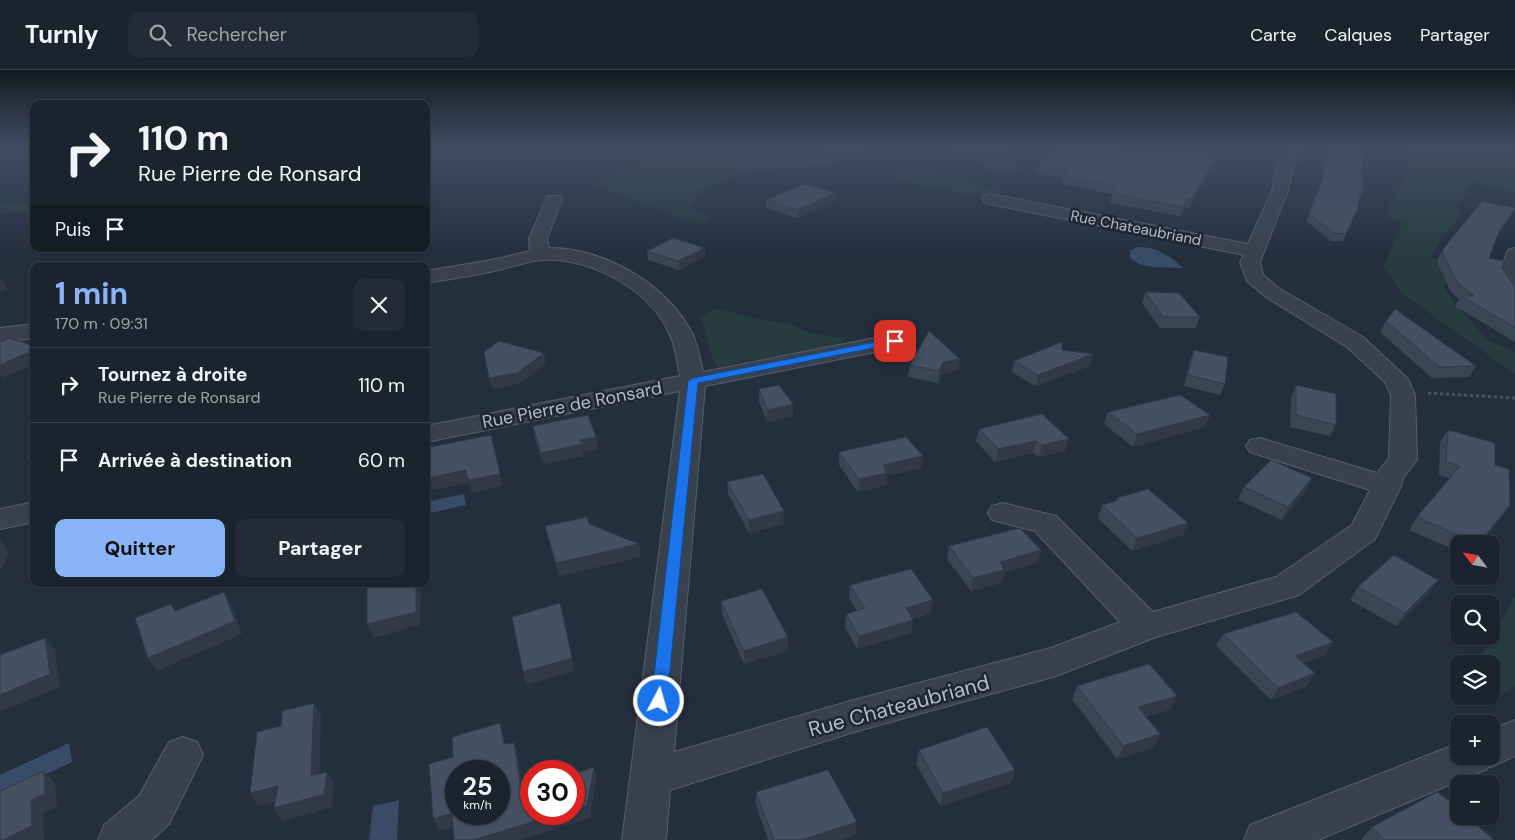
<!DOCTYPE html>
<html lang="fr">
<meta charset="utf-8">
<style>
:root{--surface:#1b232e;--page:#242b36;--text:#f1f3f6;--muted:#a0a4aa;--line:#39404a;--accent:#8ab4f8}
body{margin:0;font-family:"DM Sans",sans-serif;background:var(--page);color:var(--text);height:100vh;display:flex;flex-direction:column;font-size:19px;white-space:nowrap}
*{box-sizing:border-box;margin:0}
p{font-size:16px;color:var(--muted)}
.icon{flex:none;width:28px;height:28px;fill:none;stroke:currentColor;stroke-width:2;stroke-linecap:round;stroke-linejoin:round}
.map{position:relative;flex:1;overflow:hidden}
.drawer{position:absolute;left:30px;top:192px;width:400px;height:325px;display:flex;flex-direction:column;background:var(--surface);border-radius:10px;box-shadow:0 1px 4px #0004,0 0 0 1px var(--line)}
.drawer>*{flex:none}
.guide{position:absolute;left:30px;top:30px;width:400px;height:152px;border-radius:10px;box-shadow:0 1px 4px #0004,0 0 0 1px var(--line);background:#1b232e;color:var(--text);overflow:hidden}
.needle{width:32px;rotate:302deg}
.fabs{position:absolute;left:1450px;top:465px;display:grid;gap:10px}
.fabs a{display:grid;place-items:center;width:50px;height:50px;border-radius:10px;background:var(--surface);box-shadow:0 1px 4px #0004,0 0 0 1px var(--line);font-size:25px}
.speed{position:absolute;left:445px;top:690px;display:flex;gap:10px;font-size:25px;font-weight:700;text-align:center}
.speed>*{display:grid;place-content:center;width:65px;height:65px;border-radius:50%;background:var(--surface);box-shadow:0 1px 4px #0004,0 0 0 1px var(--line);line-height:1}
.speed small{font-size:12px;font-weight:400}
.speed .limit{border:8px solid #d22;background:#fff;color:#111}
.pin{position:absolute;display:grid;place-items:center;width:42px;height:42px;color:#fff;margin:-21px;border-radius:10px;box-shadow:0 2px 8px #0006}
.me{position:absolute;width:55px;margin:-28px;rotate:6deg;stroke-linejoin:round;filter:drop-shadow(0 0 4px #0008)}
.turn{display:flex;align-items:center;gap:18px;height:105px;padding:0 25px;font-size:22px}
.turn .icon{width:65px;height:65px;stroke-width:2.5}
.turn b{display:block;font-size:35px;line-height:42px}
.then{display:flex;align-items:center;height:48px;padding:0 25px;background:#0003;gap:10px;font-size:19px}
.round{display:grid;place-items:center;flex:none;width:52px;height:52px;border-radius:10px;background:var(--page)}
.head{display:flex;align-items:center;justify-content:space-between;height:85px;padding:0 25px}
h1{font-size:30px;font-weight:700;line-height:38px;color:var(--accent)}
.cta{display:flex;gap:10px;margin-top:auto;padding:10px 25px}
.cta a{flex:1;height:58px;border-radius:10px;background:var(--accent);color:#111;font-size:20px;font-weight:700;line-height:58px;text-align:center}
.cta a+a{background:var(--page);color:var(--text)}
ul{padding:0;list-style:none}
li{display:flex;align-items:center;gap:15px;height:75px;padding:0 25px;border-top:1px solid var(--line)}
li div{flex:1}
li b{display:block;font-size:19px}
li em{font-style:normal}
header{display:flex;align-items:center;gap:30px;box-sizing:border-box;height:70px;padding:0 25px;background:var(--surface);border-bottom:1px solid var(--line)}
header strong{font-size:24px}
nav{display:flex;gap:28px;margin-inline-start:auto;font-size:18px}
.search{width:350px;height:45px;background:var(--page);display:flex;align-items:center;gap:12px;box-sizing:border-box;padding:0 18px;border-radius:10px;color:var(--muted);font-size:19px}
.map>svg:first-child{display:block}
.green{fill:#263c3f}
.water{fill:#394c67}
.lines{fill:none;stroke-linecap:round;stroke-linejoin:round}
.minor-casing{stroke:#565f6c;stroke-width:2}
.path{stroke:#44595c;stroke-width:3;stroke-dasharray:3 3;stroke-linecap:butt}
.minor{fill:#38414e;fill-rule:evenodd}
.wall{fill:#3b4654}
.shaded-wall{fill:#303945}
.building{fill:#455162;stroke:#303945;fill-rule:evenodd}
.route{fill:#1a73e8;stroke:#114b97}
.labels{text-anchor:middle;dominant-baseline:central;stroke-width:5;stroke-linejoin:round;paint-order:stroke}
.far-street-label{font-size:15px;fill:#b4bcc9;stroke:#1d2633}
.street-label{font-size:18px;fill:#b4bcc9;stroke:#1d2633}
.near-street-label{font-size:21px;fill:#b4bcc9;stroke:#1d2633}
</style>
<header>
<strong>Turnly</strong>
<div class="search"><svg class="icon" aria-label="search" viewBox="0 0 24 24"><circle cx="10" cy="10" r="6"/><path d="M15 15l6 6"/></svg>Rechercher</div>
<nav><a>Carte</a><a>Calques</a><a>Partager</a></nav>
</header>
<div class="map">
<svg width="1515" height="770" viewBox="0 0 1515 770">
<rect width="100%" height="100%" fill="#242f3e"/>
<g class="green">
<path d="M 828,78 L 872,78 L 837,95 L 750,100 L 701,119 L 690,138 L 713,146 L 700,154 L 672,145 L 594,115 L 651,86 L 688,82 L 730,89 L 806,88 Z"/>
<path d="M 951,78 L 1005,78 L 1022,82 L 1022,85 L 1014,92 L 1021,98 L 1013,104 L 987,100 C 979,87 964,86 950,82 Z"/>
<path d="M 1408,78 L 1515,78 L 1515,122 L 1473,112 L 1456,140 L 1463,142 L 1440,171 L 1432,188 L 1491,201 L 1439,201 L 1446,212 L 1444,218 L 1456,235 L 1488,270 L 1515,282 L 1515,304 L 1403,224 L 1383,197 L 1403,152 L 1383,147 L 1408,100 Z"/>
<path d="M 912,100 L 936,103 L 1004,123 L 980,127 L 895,109 L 897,104 Z"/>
<path d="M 0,132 L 29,133 L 34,139 L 0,145 Z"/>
<path d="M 713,240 L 724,240 L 762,250 L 788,253 L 808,262 L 832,267 L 847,267 L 840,274 L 717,297 C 707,281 709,263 700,247 Z"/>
<path d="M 1515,526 L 1515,616 L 1486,636 L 1472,626 L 1491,626 L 1491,594 L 1477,594 Z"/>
</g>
<g class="water">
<path d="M 1137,177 C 1157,177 1169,185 1183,198 L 1154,197 L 1141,195 L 1130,188 L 1130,181 Z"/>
<path d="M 464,424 L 466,435 L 426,444 L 426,432 Z"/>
<path d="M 69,673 L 72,692 L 0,726 L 0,705 Z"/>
<path d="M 399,730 L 397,770 L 369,770 L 373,736 Z"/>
</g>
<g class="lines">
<defs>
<g id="minor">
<path d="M 1291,78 L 1305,78 L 1292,100 L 1288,121 L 1260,192 L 1263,205 L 1280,219 L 1363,267 L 1408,309 L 1415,325 L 1417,390 L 1403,408 L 1401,416 L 1375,469 L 1299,525 L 1156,567 L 1056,606 L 854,662 L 670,720 L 666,770 L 622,770 L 680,321 L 426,372 L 426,356 L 680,306 C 677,293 676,278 670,265 C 651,220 591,187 542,190 C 526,191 510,198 494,201 C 472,206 449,209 426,213 L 426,201 L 492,190 L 530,181 L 529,169 L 546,129 L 548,126 L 560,126 L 562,129 L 547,169 L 549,178 C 605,178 667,214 693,265 C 698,276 700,290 703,302 L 895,264 L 903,266 L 906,271 L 903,276 L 895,278 L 705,316 L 674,682 L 854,630 L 1051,578 L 1120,552 L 1035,461 L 992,450 L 988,443 L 992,436 L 1003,433 L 1056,446 L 1153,542 L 1276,507 L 1352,455 L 1370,420 L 1250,382 L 1246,376 L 1250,370 L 1260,368 L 1377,403 L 1389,388 L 1391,325 L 1385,312 L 1347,277 L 1266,227 L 1247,211 L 1240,192 L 1244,185 L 990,134 L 984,132 L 982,129 L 984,126 L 990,124 L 1248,174 L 1272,121 L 1276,100 Z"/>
<path d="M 1515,178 L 1515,227 L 1508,225 L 1498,207 L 1508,180 Z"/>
<path d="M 34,254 L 34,268 L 0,272 L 0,258 Z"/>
<path d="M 34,432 L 34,452 L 0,459 L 0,439 Z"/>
<path d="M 1515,650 L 1515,686 L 1491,697 L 1489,696 L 1487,699 L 1318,770 L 1244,770 L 1250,755 L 1459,673 L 1459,686 L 1491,686 L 1491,660 Z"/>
<path d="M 183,667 L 197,672 L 203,685 L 169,754 L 152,770 L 98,770 L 104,755 L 139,726 L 169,672 Z"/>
</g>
</defs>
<use href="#minor" class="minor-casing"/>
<path class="path" d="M 1428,323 L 1515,328"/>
<use href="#minor" class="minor"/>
</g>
<g class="wall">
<path d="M 1058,78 L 1120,78 L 1116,82 L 1217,87 L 1214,95 L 1189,138 L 1185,138 L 1180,146 L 1110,133 L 1112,124 L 1062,114 L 1063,108 L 1037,103 L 1039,95 Z"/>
<path d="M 1330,78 L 1363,78 L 1362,125 L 1359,132 L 1358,138 L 1343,171 L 1331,171 L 1306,151 L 1321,111 Z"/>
<path d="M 766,130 L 836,131 L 797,148 L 766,138 Z"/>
<path d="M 1515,139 L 1510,147 L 1497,167 L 1489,188 L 1502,198 L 1514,216 L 1515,217 L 1515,272 L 1455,236 L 1459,229 L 1450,221 L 1438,194 L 1438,188 L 1443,179 Z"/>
<path d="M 647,181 L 705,186 L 679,200 L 648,190 Z"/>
<path d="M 1145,222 L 1200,247 L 1196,258 L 1160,258 L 1142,233 Z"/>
<path d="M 1386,251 L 1476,296 L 1469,307 L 1432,308 L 1380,262 Z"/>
<path d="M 1194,280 L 1225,314 L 1220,325 L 1184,316 L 1190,291 Z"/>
<path d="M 1093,284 L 1090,296 L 1035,316 L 1012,302 L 1014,291 Z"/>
<path d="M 960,289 L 958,300 L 942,304 L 938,313 L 908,307 L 910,295 Z"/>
<path d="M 1296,315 L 1336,355 L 1330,366 L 1290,357 L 1291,327 Z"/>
<path d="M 759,319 L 793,334 L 793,346 L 767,352 L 759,331 Z"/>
<path d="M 1108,342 L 1210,345 L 1205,357 L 1133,377 L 1104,354 Z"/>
<path d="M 1042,344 L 1065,381 L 1039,387 L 1033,383 L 995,392 L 976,371 L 979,359 Z"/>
<path d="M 533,356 L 598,379 L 583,382 L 583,386 L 543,394 L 535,368 Z"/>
<path d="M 1448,360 L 1495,395 L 1510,435 L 1501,448 L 1480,474 L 1459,474 L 1459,482 L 1409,460 L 1417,447 L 1450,408 L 1439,405 L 1440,372 Z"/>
<path d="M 839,382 L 921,398 L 887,406 L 886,415 L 858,422 L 839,395 Z"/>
<path d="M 727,412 L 783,454 L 749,463 L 728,424 Z"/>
<path d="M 1244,417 L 1306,421 L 1282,450 L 1238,430 Z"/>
<path d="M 1117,428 L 1183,465 L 1132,481 L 1098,448 L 1102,435 L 1115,431 Z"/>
<path d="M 589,454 L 639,474 L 640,487 L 559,506 L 548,468 L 545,456 Z"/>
<path d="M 949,476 L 1041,480 L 1037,493 L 1004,503 L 1001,513 L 971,521 L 947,489 Z"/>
<path d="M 1438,510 L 1429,523 L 1396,556 L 1350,530 L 1358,517 Z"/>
<path d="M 850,515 L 933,530 L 930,543 L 913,549 L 911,563 L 857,579 L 845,557 L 846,544 L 857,541 L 849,528 Z"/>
<path d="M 721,531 L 788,581 L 744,594 L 722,544 Z"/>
<path d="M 1223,564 L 1333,572 L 1325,585 L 1303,593 L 1315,603 L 1307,616 L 1271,630 L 1216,576 Z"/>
<path d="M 1077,616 L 1177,626 L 1171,639 L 1146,647 L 1160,664 L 1154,677 L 1117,689 L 1072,629 Z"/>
<path d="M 919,680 L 1015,700 L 1011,713 L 940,736 L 916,694 Z"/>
<path d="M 756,722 L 855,765 L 840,770 L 768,770 L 756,735 Z"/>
<path d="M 1372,757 L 1494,770 L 1361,770 Z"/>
</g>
<g class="shaded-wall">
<path d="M 1116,78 L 1120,78 L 1110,90 L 1112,82 Z"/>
<path d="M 1217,87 L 1214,95 L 1189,138 L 1191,130 Z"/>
<path d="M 836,123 L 836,131 L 797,148 L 797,140 Z"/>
<path d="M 1188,129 L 1185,138 L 1180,146 L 1183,137 Z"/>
<path d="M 1515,139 L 1510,147 L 1493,172 L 1498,163 Z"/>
<path d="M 705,178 L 705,186 L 679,200 L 678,191 Z"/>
<path d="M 0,209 L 2,209 L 8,219 L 0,221 Z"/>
<path d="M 34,280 L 34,294 L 3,308 L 0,304 L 0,295 Z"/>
<path d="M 544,283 L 546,294 L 519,314 L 492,319 L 489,308 Z"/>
<path d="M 1093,284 L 1090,296 L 1035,316 L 1038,305 Z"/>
<path d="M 960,289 L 958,300 L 942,304 L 938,313 L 939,301 L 943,292 Z"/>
<path d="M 793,334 L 793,346 L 767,352 L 767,340 Z"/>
<path d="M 1210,345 L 1205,357 L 1133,377 L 1137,364 Z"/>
<path d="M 491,365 L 502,416 L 471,423 L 469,413 L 433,420 L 429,408 Z"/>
<path d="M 596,367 L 598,379 L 583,382 L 583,386 L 543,394 L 541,383 L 580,370 Z"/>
<path d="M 1069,369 L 1065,381 L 1039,387 L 1042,375 Z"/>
<path d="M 1036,371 L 1033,383 L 995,392 L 998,379 Z"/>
<path d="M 34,385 L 34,397 L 27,387 Z"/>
<path d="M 923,386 L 921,398 L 887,406 L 886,415 L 858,422 L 859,409 L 883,395 Z"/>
<path d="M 1312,408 L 1306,421 L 1282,450 L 1288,437 Z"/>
<path d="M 1510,435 L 1501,448 L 1480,474 L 1478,474 Z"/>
<path d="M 784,441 L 783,454 L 749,463 L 749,450 Z"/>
<path d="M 1188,453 L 1183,465 L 1132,481 L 1137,468 Z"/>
<path d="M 0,470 L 9,482 L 0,502 Z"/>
<path d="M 639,474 L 640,487 L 559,506 L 556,493 Z"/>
<path d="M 1041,480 L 1037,493 L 1004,503 L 1001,513 L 971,521 L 973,508 L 1000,492 Z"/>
<path d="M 1438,510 L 1429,523 L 1396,556 L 1405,543 Z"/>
<path d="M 416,514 L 421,514 L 420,555 L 373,568 L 367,554 Z"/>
<path d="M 224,522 L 231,535 L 242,564 L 157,601 L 148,588 Z"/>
<path d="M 933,530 L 930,543 L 904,551 L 906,538 Z"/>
<path d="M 913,550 L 911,563 L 857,579 L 859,566 Z"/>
<path d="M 788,567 L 788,581 L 744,594 L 744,581 Z"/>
<path d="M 45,568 L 55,580 L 60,617 L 0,642 L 0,625 Z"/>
<path d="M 1333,572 L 1325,585 L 1288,598 L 1295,586 Z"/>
<path d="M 572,588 L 575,601 L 526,615 L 523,602 Z"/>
<path d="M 1315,603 L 1307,616 L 1271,630 L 1278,618 Z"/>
<path d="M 1177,626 L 1171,639 L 1132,651 L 1138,637 Z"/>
<path d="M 314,633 L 321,646 L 319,719 L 311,706 Z"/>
<path d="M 500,653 L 504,667 L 508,688 L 504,674 Z"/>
<path d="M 1160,664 L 1154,677 L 1117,689 L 1123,676 Z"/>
<path d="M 514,673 L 518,686 L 525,733 L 521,719 Z"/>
<path d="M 594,697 L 596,711 L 590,748 L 520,770 L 474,770 L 558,744 L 574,744 L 574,739 Z"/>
<path d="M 1015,700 L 1011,713 L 940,736 L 943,723 Z"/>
<path d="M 44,701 L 55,714 L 57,737 L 43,743 L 44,769 L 43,770 L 3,770 L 31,730 Z"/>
<path d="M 327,702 L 334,715 L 332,737 L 283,751 L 274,738 Z"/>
<path d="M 278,716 L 286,729 L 258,736 L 250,723 Z"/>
<path d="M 452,744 L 457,757 L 439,761 L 433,748 Z"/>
<path d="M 857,752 L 855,765 L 840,770 L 801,770 Z"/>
</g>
<g class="building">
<path d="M 1058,78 L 1116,78 L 1112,82 L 1217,87 L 1191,130 L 1188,129 L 1183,137 L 1112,124 L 1117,117 L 1063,106 L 1069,100 L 1039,95 Z"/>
<path d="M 1331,78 L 1363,78 L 1362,125 L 1360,124 L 1358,138 L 1346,164 L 1334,163 L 1309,144 L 1324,104 Z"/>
<path d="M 804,114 L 836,123 L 797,140 L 766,130 Z"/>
<path d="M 1482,131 L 1515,138 L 1498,163 L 1494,175 L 1492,175 L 1494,176 L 1489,188 L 1504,191 L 1502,198 L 1514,216 L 1515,217 L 1515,257 L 1461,226 L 1474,226 L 1456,211 L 1443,184 L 1443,179 Z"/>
<path d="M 673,168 L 705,178 L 678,191 L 647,181 Z"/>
<path d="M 1145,222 L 1179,223 L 1200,247 L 1164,247 Z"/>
<path d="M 1395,239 L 1476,296 L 1439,297 L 1386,251 Z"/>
<path d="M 929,261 L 960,289 L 943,292 L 939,301 L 910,295 Z"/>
<path d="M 9,268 L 34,276 L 34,280 L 0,295 L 0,272 Z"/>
<path d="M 499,271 L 544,283 L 517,303 L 489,308 L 484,282 Z"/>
<path d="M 1062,272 L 1062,280 L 1093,284 L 1038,305 L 1014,291 Z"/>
<path d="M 1194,280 L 1228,287 L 1225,314 L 1188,305 Z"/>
<path d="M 779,315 L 793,334 L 767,340 L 759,319 Z"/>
<path d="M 1296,315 L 1336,324 L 1336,355 L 1296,345 Z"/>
<path d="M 1180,325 L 1210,345 L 1137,364 L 1108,342 Z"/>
<path d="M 1042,344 L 1069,369 L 1042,375 L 1036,371 L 998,379 L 979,359 Z"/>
<path d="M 588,345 L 596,367 L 580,370 L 582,374 L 541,383 L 533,356 Z"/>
<path d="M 1448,360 L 1495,373 L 1495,395 L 1509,399 L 1510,435 L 1478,474 L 1417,447 L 1460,396 L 1446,392 Z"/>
<path d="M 491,365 L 500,404 L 468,410 L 466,400 L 429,408 L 426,378 Z"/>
<path d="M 906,367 L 923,386 L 883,395 L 887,403 L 859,409 L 839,382 Z"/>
<path d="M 34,376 L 34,385 L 27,387 Z"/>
<path d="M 1271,390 L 1312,408 L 1288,437 L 1244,417 Z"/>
<path d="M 763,404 L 784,441 L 749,450 L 727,412 Z"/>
<path d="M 1148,419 L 1188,453 L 1137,468 L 1102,435 L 1119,430 L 1117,428 Z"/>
<path d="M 587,447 L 589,454 L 639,474 L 556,493 L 545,456 Z"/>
<path d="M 1020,458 L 1041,480 L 1000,492 L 1004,500 L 973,508 L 949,476 Z"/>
<path d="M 1394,485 L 1438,510 L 1405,543 L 1358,517 Z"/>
<path d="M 911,499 L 933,530 L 906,538 L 913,550 L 859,566 L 846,544 L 865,538 L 850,515 Z"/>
<path d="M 367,514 L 416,514 L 416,542 L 367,554 Z"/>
<path d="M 762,519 L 788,567 L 744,581 L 721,531 Z"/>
<path d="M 224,522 L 235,551 L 148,588 L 135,548 L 171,534 L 175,541 Z"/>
<path d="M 560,533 L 572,588 L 523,602 L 512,547 Z"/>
<path d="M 1296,542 L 1333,572 L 1295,586 L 1315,603 L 1278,618 L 1223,564 Z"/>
<path d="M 45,568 L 50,604 L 0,625 L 0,585 Z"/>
<path d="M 1149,594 L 1177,626 L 1138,637 L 1160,664 L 1123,676 L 1077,616 Z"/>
<path d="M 314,633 L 311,706 L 327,702 L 324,724 L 274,738 L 278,716 L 250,723 L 257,662 L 281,656 L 282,641 Z"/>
<path d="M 500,653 L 504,674 L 514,673 L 521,719 L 531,716 L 531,744 L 558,744 L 474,770 L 454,770 L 452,744 L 433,748 L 429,694 L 453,687 L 452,667 ZM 456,701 L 499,701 L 499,744 L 456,744 Z"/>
<path d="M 987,657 L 1015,700 L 943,723 L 919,680 Z"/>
<path d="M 594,697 L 587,735 L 574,739 L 574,704 Z"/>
<path d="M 828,700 L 857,752 L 801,770 L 774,770 L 756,722 Z"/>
<path d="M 44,701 L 45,724 L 31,730 L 32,756 L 3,770 L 0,770 L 0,721 Z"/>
<path d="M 1437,722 L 1459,738 L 1459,746 L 1467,746 L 1494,770 L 1385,770 L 1372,757 Z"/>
</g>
<linearGradient id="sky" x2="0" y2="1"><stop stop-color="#141a22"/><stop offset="0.42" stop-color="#3f4d63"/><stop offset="1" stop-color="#3f4d63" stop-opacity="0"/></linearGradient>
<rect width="1515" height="186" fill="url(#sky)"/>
<path class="route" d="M 895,268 L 898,269 L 898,273 L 698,313 L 667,631 L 664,636 L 659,637 L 653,636 L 651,631 L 688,311 L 693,308 Z"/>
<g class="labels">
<g class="far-street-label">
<text transform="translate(1136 158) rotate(11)">Rue Chateaubriand</text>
</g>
<g class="street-label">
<text transform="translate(572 335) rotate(-11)">Rue Pierre de Ronsard</text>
</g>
<g class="near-street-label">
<text transform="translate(899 636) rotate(-15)">Rue Chateaubriand</text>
</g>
</g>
</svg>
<div class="fabs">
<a><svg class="needle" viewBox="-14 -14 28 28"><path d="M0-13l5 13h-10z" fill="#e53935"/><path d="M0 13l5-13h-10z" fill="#a0a4aa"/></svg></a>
<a><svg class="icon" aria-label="search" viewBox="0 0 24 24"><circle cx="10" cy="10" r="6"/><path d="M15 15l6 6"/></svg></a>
<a><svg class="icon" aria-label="layers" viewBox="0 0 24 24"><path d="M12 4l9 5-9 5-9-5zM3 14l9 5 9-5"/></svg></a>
<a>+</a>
<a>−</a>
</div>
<div class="speed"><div>25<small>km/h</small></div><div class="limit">30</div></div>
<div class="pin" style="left:895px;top:271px;background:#d93025"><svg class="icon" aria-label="arrive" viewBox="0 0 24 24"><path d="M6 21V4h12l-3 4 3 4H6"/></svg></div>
<svg class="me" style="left:659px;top:631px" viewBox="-20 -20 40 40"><circle r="17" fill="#1a73e8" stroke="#fff" stroke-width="3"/><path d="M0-11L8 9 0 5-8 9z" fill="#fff"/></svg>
<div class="guide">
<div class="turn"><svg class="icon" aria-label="right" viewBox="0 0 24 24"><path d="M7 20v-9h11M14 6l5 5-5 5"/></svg><div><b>110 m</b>Rue Pierre de Ronsard</div></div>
<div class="then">Puis<svg class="icon" aria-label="arrive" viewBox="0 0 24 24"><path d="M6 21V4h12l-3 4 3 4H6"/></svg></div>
</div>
<section class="drawer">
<div class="head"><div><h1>1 min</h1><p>170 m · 09:31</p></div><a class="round"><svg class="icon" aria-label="close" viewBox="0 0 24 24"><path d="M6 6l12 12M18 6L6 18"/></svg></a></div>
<ul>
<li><svg class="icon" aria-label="right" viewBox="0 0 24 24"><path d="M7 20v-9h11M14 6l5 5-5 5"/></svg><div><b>Tournez à droite</b><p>Rue Pierre de Ronsard</p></div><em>110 m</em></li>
<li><svg class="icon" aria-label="arrive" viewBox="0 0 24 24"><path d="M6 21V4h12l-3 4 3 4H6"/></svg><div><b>Arrivée à destination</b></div><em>60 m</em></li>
</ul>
<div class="cta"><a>Quitter</a><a>Partager</a></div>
</section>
</div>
